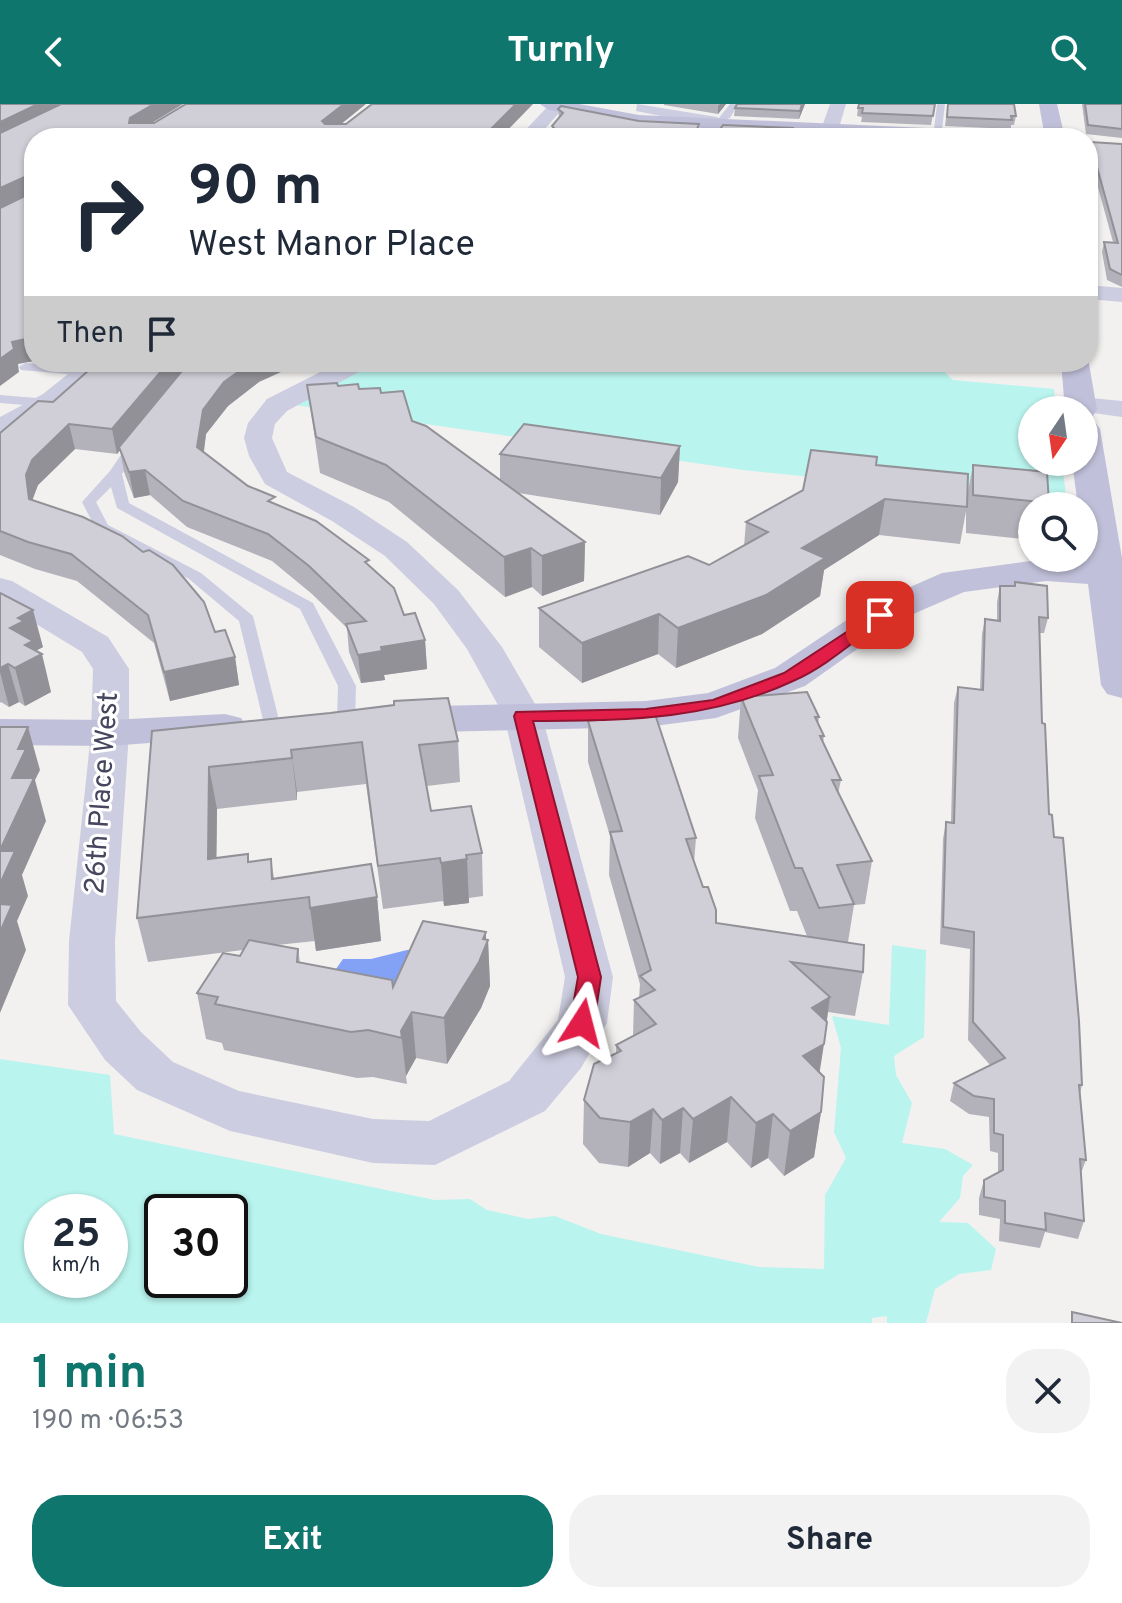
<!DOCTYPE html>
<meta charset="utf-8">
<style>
:root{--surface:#fff;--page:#f2f2f3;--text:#1f2937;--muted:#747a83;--accent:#0f766e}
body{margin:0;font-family:Overpass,sans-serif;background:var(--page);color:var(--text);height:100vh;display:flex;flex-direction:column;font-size:30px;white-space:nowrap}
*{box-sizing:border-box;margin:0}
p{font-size:26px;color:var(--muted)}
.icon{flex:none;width:44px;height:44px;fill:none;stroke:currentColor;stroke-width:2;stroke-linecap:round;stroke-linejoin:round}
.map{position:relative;height:1219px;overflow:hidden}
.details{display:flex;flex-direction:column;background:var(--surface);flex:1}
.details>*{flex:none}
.guide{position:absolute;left:24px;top:24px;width:1074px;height:244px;border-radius:32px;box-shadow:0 2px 6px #0004;background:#fff;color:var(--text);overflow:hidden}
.needle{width:52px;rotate:193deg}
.controls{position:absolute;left:1018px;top:292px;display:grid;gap:16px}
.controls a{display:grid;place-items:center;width:80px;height:80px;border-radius:50%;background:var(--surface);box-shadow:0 2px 6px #0004;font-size:40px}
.speed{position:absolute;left:24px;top:1090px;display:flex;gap:16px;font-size:40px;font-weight:700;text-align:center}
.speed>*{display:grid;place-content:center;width:104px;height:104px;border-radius:50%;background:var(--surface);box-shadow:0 2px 6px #0004;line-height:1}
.speed small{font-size:20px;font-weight:400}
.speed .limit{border:4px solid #111;border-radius:12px;background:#fff;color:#111}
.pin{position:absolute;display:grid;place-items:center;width:68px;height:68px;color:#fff;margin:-34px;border-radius:16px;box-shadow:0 4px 12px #0006}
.me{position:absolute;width:88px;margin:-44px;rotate:9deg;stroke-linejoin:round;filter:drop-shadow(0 0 6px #0008)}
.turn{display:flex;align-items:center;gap:28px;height:168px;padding:0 32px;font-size:36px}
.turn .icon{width:104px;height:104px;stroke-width:2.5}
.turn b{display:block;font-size:56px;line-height:68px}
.then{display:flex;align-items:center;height:76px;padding:0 32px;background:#0003;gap:16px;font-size:30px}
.round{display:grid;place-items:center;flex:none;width:84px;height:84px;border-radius:32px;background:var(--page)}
.overview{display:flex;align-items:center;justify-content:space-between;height:136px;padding:0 32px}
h1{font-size:48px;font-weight:700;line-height:60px;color:var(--accent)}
.cta{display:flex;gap:16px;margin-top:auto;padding:16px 32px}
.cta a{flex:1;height:92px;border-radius:32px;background:var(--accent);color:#fff;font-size:32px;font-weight:700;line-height:92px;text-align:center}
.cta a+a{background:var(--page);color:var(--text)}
header{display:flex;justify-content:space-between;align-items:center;height:104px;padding:0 32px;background:var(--accent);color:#fff;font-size:36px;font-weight:700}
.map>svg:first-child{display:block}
.green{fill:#baf4ee;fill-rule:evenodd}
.water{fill:#83a2f5}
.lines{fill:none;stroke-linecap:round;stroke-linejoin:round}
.lane{fill:#cdcde1;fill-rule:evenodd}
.street{fill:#cdcde1;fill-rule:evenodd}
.secondary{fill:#c1c0da;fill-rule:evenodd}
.wall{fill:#b3b2ba}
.shaded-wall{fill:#929197}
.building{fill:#d0cfd8;stroke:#929197;stroke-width:2}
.route{fill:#e11d48;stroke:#92132f;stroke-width:2}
.labels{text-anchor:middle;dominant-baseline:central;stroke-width:6;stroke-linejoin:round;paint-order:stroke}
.street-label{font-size:28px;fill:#46465f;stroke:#fff}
</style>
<header><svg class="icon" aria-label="back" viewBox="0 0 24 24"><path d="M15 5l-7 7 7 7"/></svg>Turnly<svg class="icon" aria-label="search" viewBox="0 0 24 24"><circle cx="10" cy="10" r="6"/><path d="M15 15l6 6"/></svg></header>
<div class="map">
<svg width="1122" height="1219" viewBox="0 0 1122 1219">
<rect width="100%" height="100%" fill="#f2f1ef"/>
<g class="green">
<path d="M 352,258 L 934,258 L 953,276 L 1054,285 L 1056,306 L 1032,306 L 1032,358 L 1062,358 L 1067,399 L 743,366 L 288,300 Z"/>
<path d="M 892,841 L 926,846 L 924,933 L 894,952 L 896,971 L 912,999 L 902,1039 L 945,1045 L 973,1061 L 963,1072 L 960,1094 L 939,1118 L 968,1119 L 996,1145 L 991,1166 L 959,1170 L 935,1185 L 926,1219 L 887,1219 L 887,1212 L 872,1214 L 872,1219 L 0,1219 L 0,955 L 110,971 L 114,1030 L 435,1096 L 470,1095 L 487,1106 L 528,1115 L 555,1112 L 601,1130 L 759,1163 L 824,1165 L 825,1091 L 846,1054 L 834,1028 L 841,944 L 832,912 L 889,921 ZM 110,1108 L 110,1176 L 42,1176 L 42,1108 ZM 230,1108 L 230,1176 L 162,1176 L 162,1108 Z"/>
</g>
<path class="water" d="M 407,846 L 425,847 L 411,884 L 344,874 L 336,865 L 343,855 L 371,855 Z"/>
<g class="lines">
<g class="lane">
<path d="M 730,0 L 738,0 L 730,14 L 714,20 Z"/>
<path d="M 937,0 L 945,0 L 941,34 L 933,34 Z"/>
<path d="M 25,259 L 88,264 L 94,268 L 88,272 L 21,266 L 19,263 Z"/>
<path d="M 0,291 L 49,295 L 55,299 L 49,303 L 0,299 Z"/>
<path d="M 136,335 L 143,339 L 122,370 L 129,399 L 313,499 L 356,582 L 355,617 L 352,621 L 340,621 L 337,617 L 338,582 L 300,505 L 117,404 L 111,383 L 96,398 L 108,421 L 201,469 L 253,512 L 280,620 L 271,625 L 265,624 L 239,517 L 189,475 L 97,427 L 82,398 L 110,367 L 131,336 Z"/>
</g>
<g class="street">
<path d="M 550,0 L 565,2 L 537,34 L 518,34 Z"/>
<path d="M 637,0 L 717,13 L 725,18 L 717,34 L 699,34 L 707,21 L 636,7 Z"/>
<path d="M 830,0 L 846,0 L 836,34 L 818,34 Z"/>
<path d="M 1088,181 L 1122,184 L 1122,198 L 1088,195 Z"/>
<path d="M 83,258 L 111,258 L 61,302 L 0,332 L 0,313 L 43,290 Z"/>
<path d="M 340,258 L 372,258 L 368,263 L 287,307 L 275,320 L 272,334 L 287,368 L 354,403 L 407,438 L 458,486 L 502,543 L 542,612 L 613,873 L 607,919 L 581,964 L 545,1007 L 435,1061 L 373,1059 L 230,1027 L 137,986 L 105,956 L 68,901 L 69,837 L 91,629 L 93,565 L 82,548 L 0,498 L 0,474 L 12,477 L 108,533 L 129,565 L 129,629 L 115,837 L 116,897 L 141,928 L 173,958 L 239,987 L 373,1015 L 429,1017 L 509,977 L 558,916 L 565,873 L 504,612 L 467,545 L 434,500 L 385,452 L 332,417 L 265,380 L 249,352 L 244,334 L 248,319 L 267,295 Z"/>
<path d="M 1081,293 L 1122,297 L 1122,313 L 1071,306 L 1068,301 L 1071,295 Z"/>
</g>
<g class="secondary">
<path d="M 540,0 L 579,0 L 639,11 L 1014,28 L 1024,34 L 882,34 L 639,23 L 549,6 Z"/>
<path d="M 1039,0 L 1057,0 L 1065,34 L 1045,34 Z"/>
<path d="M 1088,254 L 1097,306 L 1092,313 L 1084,315 L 1084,306 L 1065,306 L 1061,258 L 1088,258 Z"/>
<path d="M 1084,315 L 1095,318 L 1100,325 L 1122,454 L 1122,594 L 1107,590 L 1101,581 L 1088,480 L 1046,477 L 964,488 L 897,517 L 805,582 L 716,614 L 646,623 L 394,629 L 378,625 L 372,616 L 378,607 L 394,603 L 646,597 L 708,589 L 775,564 L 869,501 L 942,469 L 1046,455 L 1085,457 L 1084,402 L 1078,402 L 1072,358 L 1084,358 Z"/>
<path d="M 225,610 L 241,614 L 247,623 L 241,632 L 110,642 L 0,641 L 0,615 L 110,616 Z"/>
</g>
</g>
<g class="wall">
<path d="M 664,0 L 726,0 L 718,10 L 664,1 Z"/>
<path d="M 805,0 L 799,15 L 734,12 L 735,4 Z"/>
<path d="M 935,0 L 931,21 L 861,18 L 862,13 L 857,12 L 858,4 Z"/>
<path d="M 948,0 L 1014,0 L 1016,12 L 1014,21 L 1011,21 L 1011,25 L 945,22 Z"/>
<path d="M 1082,0 L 1122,0 L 1122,34 L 1086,30 Z"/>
<path d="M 558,5 L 699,27 L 718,28 L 793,24 L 792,34 L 550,34 L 552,31 L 552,22 L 559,14 Z"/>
<path d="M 1090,38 L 1122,40 L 1122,183 L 1107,176 L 1102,148 L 1104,138 L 1113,138 L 1088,47 Z"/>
<path d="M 963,258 L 1028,258 L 1027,260 L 1024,260 L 1024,264 Z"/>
<path d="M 259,278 L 228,302 L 206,330 L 204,348 L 248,382 L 369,462 L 404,511 L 425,536 L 427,565 L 384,571 L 385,576 L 361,579 L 349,548 L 347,524 L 312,490 L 272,457 L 187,423 L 150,391 L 134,394 L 124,368 L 120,346 L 117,350 L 75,345 L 38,381 L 32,396 L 215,528 L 235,553 L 239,581 L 170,597 L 154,539 L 77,477 L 35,465 L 0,451 L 0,329 L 53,298 Z"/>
<path d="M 307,281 L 338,282 L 381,289 L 412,317 L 500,376 L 500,350 L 680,342 L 678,378 L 660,411 L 518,389 L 585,438 L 584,477 L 542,492 L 532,483 L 505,493 L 389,398 L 320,369 Z"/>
<path d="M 876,361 L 967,393 L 973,361 L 1049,399 L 1049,402 L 1032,402 L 1032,436 L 966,429 L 966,407 L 960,440 L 879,431 L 824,466 L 820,492 L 762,530 L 676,564 L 658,550 L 582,579 L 539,543 L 539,504 L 709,461 L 744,442 L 746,418 Z"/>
<path d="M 1015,478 L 1048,514 L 1044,529 L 1040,529 L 1042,619 L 1049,710 L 1054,733 L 1082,981 L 1080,989 L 1086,1056 L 1081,1069 L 1084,1117 L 1078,1135 L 1045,1128 L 1040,1144 L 999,1137 L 1000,1115 L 979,1111 L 979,1094 L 984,1076 L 998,1069 L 998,1049 L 990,1047 L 989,1013 L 969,1010 L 950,997 L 954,979 L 990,961 L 968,936 L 970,845 L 940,840 L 943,735 L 946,718 L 951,718 L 954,599 L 958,583 L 980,586 L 982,530 L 985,515 L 997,516 L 997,498 L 1000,482 L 1014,482 Z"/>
<path d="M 0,489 L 43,543 L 36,547 L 51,588 L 25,602 L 19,598 L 9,603 L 1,598 L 0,599 Z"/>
<path d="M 741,593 L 819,613 L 818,620 L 824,632 L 823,639 L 841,676 L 838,690 L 872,757 L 865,800 L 854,801 L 848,838 L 863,868 L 855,912 L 828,908 L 819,968 L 821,1008 L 814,1053 L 784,1072 L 768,1054 L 751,1064 L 727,1038 L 689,1059 L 680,1049 L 660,1060 L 650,1049 L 628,1063 L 599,1059 L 583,1040 L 584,996 L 616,949 L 616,941 L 633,933 L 634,896 L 639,894 L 640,880 L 609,771 L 610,732 L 588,658 L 588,617 L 696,734 L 694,759 L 716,819 L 807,832 L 797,807 L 790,807 L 755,714 L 758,686 L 738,634 Z"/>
<path d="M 152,627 L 458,637 L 460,678 L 427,682 L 431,707 L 482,749 L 483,792 L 469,794 L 469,799 L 444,802 L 443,797 L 383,805 L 366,680 L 297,688 L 297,696 L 217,705 L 216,754 L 248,750 L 249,758 L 271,755 L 274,774 L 377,793 L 381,837 L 316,847 L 315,837 L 277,841 L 298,845 L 300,858 L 393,883 L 486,828 L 486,836 L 488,836 L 490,882 L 481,904 L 447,960 L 416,954 L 406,972 L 407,980 L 373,973 L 357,974 L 224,946 L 222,939 L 206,935 L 197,889 L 240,852 L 243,846 L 148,858 L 137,814 Z"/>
</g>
<g class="shaded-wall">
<path d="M 38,0 L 74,0 L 0,37 L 0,18 Z"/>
<path d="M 154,0 L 183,0 L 132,31 L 129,19 L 130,14 Z"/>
<path d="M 344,0 L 366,0 L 324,34 L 322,17 Z"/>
<path d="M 516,0 L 533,0 L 500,34 L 482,34 Z"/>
<path d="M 720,0 L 726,0 L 718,10 L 718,2 Z"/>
<path d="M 802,0 L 805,0 L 799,15 L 800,7 Z"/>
<path d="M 31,70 L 34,88 L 0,105 L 0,84 Z"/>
<path d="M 34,231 L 34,257 L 18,260 L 19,268 L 0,282 L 0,255 L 12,238 Z"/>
<path d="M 169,258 L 200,258 L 173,281 L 117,350 L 112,325 Z"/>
<path d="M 252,258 L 303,258 L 259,278 L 228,302 L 206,330 L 201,368 L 197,343 L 203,306 L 224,278 Z"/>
<path d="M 69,320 L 75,345 L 38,381 L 32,397 L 29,395 L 26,371 L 32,356 Z"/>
<path d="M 680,342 L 678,378 L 660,411 L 661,374 Z"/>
<path d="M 145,366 L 150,391 L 134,394 L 129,368 Z"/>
<path d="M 885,395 L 879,431 L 824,466 L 820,492 L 762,530 L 676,564 L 678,524 L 802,444 Z"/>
<path d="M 585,438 L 584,477 L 542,492 L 542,452 Z"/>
<path d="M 531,444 L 532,483 L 505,493 L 504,453 Z"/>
<path d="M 33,506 L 43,543 L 35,547 L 42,550 L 51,588 L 25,602 L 15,564 L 10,524 L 18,514 Z"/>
<path d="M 659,510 L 658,550 L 582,579 L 582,539 Z"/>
<path d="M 425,536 L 427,565 L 384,571 L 385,576 L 361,579 L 358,551 L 381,543 Z"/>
<path d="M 235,553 L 239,581 L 170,597 L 164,568 Z"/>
<path d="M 8,560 L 19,598 L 9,603 L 0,568 L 0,564 Z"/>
<path d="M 28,623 L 40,666 L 35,676 L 46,717 L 22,771 L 28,792 L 17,817 L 26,846 L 0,909 L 0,748 L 18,645 Z"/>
<path d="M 291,646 L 297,688 L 297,696 L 292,654 Z"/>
<path d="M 209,663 L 217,705 L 216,798 L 208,755 Z"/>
<path d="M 467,755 L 469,799 L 444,802 L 441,759 Z"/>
<path d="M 377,793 L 381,837 L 316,847 L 310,804 Z"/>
<path d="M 486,828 L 486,840 L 488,836 L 490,882 L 481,904 L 447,960 L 444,914 Z"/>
<path d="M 830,893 L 824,937 L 812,904 Z"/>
<path d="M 412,908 L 416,954 L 406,972 L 401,927 Z"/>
<path d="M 824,940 L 817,985 L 803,952 Z"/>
<path d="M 731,993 L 727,1038 L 689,1059 L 693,1015 Z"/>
<path d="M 683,1004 L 680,1049 L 660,1060 L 662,1016 Z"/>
<path d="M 653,1005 L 650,1049 L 628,1063 L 630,1018 Z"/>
<path d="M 821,1008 L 814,1053 L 784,1072 L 790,1027 Z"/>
<path d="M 773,1010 L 768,1054 L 751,1064 L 756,1019 Z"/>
</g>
<g class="building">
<path d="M 0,0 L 38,0 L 0,18 Z"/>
<path d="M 61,0 L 154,0 L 130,14 L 129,19 L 154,19 L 186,0 L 344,0 L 322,17 L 325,20 L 346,20 L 372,0 L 516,0 L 482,34 L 34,34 L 34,231 L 30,234 L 12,238 L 14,245 L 0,255 L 0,104 L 31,89 L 31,70 L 0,84 L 0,29 Z"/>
<path d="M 737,0 L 802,0 L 800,7 L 735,4 Z"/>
<path d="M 859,0 L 935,0 L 933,12 L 862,9 L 863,4 L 858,4 Z"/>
<path d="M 948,0 L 1014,0 L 1016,12 L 1011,12 L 1012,16 L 947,13 Z"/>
<path d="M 1085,0 L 1122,0 L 1122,25 L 1088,21 Z"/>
<path d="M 561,2 L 639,17 L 699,20 L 697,25 L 700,28 L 718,28 L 723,21 L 793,24 L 791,34 L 550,34 L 557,27 L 552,22 L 563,9 L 558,5 Z"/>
<path d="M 859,27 L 1015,28 L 1015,34 L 857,34 Z"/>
<path d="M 1090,38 L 1122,40 L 1122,171 L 1110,165 L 1104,138 L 1118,139 Z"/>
<path d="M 98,258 L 169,258 L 112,325 L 69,320 L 32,356 L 26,371 L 29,395 L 83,413 L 122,432 L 143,448 L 149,446 L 173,461 L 204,498 L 215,528 L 225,526 L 235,553 L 164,568 L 148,511 L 71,450 L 28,438 L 0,427 L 0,329 L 38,297 L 53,298 Z"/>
<path d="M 199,258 L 252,258 L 224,278 L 203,306 L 197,343 L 248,382 L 275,393 L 268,397 L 316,417 L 369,456 L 365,458 L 394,484 L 404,511 L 415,509 L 425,536 L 381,543 L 382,547 L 358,551 L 346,520 L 366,517 L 309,462 L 268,430 L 183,397 L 145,366 L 129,368 L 119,343 L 181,268 Z"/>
<path d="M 337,279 L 338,282 L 358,280 L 359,285 L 380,284 L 381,289 L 403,287 L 412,317 L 426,322 L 585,438 L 542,452 L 531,444 L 504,453 L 386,361 L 316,333 L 307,281 Z"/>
<path d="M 524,320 L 680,342 L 661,374 L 500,350 Z"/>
<path d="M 811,346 L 877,353 L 876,361 L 968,370 L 967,403 L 885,395 L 802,444 L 825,454 L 766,491 L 678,524 L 659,510 L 582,539 L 539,504 L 688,452 L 709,461 L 768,428 L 746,418 L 803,386 Z"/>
<path d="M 973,361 L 1047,368 L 1049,399 L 973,391 Z"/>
<path d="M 1015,478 L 1047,482 L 1048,514 L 1039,513 L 1042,619 L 1045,620 L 1049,710 L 1052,711 L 1054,733 L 1063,734 L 1079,917 L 1082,981 L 1079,981 L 1086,1056 L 1080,1055 L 1084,1117 L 1045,1109 L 1046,1126 L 1005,1119 L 1005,1097 L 984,1093 L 984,1076 L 1003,1066 L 1003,1031 L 994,1029 L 994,995 L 974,992 L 954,979 L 1005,954 L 973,918 L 974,828 L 943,823 L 946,718 L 954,719 L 958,583 L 983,586 L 985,515 L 1000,517 L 1000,482 L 1015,482 Z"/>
<path d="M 0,489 L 33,506 L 18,514 L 24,517 L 10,524 L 33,537 L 25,541 L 42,550 L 15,564 L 8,560 L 0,564 Z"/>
<path d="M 807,588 L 819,613 L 815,613 L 824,632 L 820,632 L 841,676 L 832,676 L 872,757 L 837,761 L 854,800 L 819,804 L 802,764 L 795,764 L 759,672 L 773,671 L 741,593 Z"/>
<path d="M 448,594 L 458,637 L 419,641 L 431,707 L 471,702 L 482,749 L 466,751 L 467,755 L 441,759 L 440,754 L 378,762 L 362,638 L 291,646 L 292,654 L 209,663 L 208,755 L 248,750 L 248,758 L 271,755 L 272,775 L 371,760 L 377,793 L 310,804 L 309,793 L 137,814 L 152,627 L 330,609 L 394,601 L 394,597 Z"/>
<path d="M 655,610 L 696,734 L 686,735 L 703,783 L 708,783 L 716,806 L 716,819 L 864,841 L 863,868 L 791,858 L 830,893 L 812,904 L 827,918 L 824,940 L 803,952 L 824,973 L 821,1008 L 790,1027 L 773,1010 L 756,1019 L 731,993 L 693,1015 L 683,1004 L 662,1016 L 653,1005 L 630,1018 L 600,1014 L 584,996 L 594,960 L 621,947 L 616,941 L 656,920 L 634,896 L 655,886 L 640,872 L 651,866 L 610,728 L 622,727 L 588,617 Z"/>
<path d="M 0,623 L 28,623 L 18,645 L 26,645 L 12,674 L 34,674 L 0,746 Z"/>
<path d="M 0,747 L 15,747 L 0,780 Z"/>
<path d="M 0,800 L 12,801 L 0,828 Z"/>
<path d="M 423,817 L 486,828 L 483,835 L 488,836 L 479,858 L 444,914 L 412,908 L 401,927 L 402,934 L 368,926 L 351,928 L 215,900 L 218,893 L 197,889 L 223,849 L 240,852 L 249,836 L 298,845 L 297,858 L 392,876 L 393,883 Z"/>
<path d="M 1072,1208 L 1122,1219 L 1072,1219 Z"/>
</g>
<path class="route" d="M 880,506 L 885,508 L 885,515 C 856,535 826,563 793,577 C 707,617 626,616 533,617 L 601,873 L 594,919 L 590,925 L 574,925 L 570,919 L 578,873 L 514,612 L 516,608 L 646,605 L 713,596 L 784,569 Z"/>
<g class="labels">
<g class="street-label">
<text transform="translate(103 689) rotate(-86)">26th Place West</text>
</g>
</g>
</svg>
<div class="controls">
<a><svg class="needle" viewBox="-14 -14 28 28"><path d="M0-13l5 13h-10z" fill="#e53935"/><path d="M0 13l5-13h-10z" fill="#747a83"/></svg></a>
<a><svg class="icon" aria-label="search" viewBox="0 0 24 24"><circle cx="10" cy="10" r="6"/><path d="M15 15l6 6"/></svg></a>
</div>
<div class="speed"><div>25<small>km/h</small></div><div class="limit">30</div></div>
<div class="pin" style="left:880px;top:511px;background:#d93025"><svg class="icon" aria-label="arrive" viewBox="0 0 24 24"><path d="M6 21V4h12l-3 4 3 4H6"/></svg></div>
<svg class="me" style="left:582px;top:919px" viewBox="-20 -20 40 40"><path d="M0-17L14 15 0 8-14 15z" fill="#e11d48" stroke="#fff" stroke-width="4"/></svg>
<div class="guide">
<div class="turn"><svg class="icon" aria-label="right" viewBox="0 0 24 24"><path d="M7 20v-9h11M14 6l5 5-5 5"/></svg><div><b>90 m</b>West Manor Place</div></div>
<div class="then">Then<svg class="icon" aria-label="arrive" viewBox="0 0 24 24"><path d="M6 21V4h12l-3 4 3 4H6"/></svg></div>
</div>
</div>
<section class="details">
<div class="overview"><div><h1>1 min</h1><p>190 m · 06:53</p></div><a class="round"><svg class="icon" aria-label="close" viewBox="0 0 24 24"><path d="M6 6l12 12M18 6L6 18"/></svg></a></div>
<div class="cta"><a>Exit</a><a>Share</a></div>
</section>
